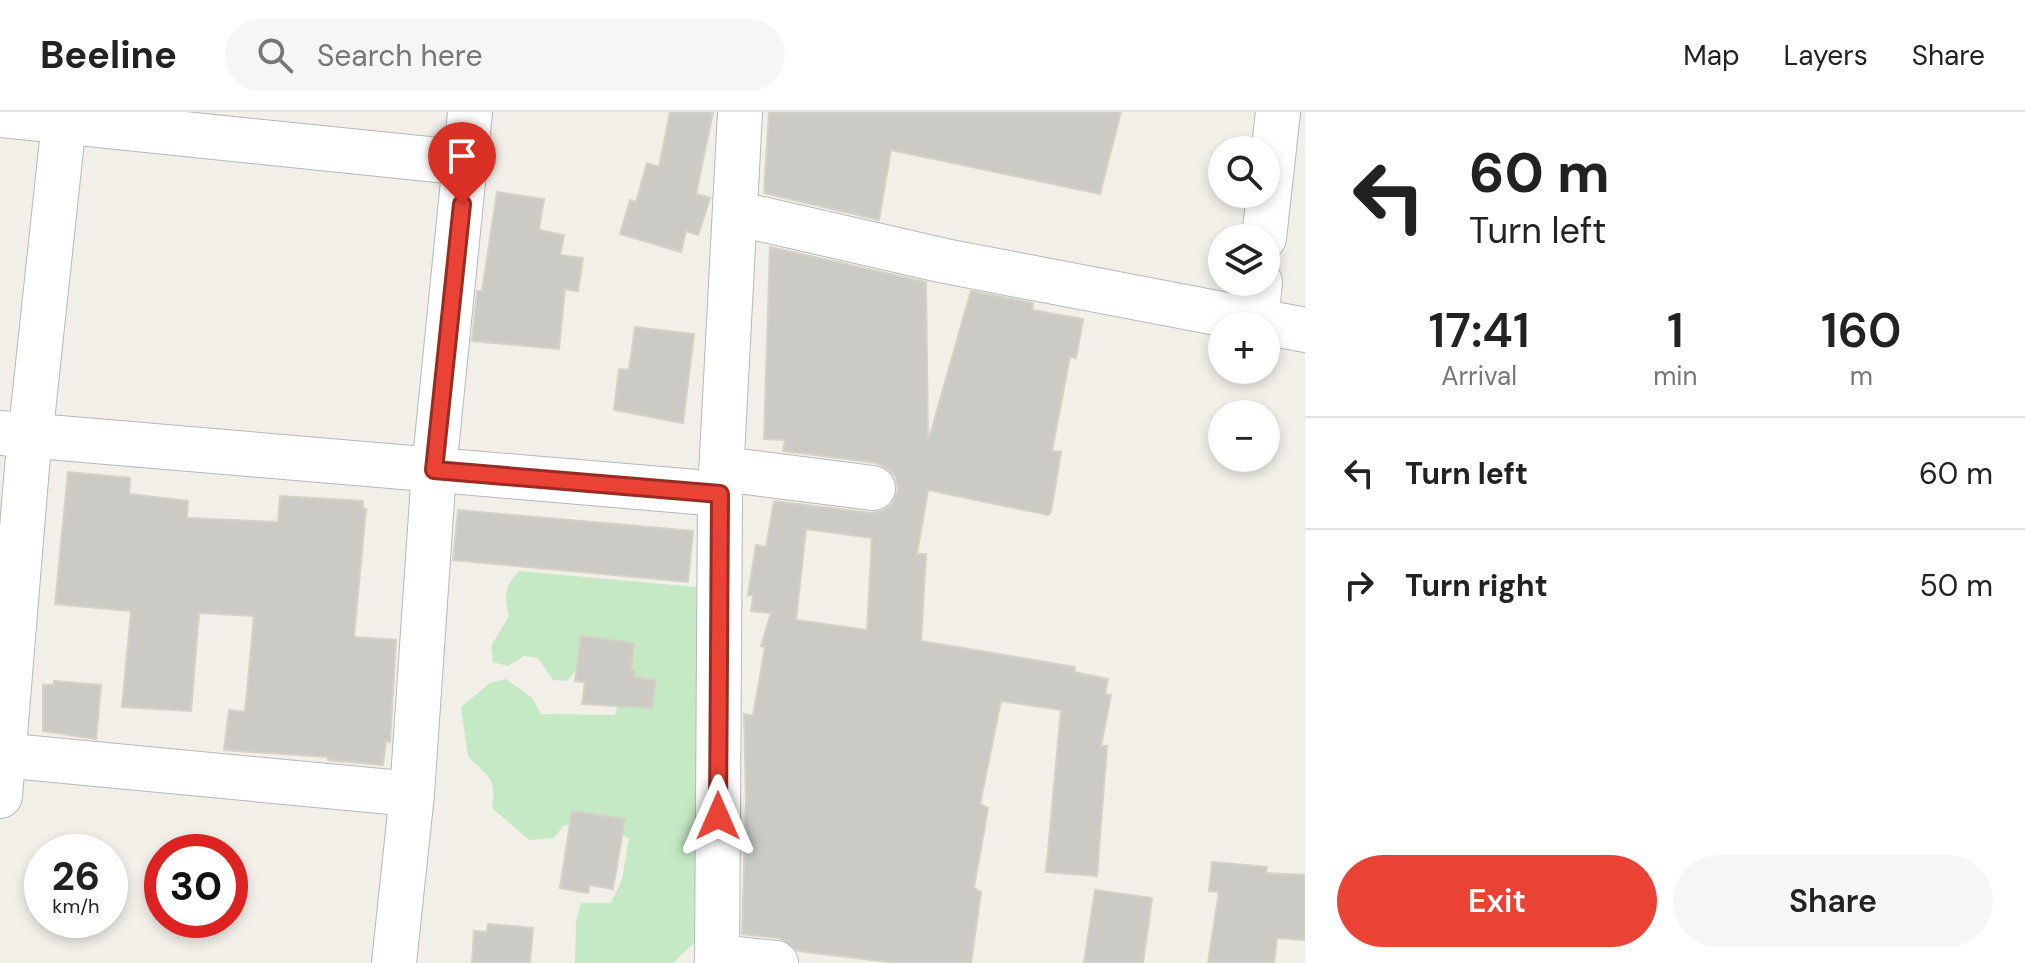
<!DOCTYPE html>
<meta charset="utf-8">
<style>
:root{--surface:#fff;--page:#f6f6f6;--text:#222;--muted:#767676;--line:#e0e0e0;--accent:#ea4335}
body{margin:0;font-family:"DM Sans",sans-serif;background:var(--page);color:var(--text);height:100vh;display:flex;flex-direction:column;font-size:30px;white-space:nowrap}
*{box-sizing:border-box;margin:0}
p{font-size:26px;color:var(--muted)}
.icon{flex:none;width:44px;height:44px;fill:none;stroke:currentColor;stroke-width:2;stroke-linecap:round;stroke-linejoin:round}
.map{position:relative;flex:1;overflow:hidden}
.drawer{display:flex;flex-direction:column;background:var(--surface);width:720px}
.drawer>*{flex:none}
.hud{background:#fff;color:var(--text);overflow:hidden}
.controls{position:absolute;left:1208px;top:24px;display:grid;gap:16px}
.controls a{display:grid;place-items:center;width:72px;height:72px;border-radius:50%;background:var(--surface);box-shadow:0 4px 12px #0003;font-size:40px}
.speed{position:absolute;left:24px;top:722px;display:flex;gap:16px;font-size:40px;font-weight:700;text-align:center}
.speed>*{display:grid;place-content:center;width:104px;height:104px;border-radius:50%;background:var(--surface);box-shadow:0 4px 12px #0003;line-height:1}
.speed small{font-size:20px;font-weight:400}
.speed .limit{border:12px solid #d22;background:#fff;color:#111}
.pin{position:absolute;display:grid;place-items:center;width:68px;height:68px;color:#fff;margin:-82px -34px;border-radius:50% 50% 50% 0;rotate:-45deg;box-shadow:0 0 8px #0007}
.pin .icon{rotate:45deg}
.me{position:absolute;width:88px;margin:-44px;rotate:0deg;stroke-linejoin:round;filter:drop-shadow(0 0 6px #0008)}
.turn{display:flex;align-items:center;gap:28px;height:168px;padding:0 32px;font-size:36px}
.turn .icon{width:104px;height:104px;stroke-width:2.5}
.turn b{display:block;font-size:56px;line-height:68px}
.eta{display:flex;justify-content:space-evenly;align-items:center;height:136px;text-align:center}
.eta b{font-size:48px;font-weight:600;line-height:56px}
.primary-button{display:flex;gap:16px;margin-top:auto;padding:16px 32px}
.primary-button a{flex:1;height:92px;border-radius:48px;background:var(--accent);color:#fff;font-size:32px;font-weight:600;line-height:92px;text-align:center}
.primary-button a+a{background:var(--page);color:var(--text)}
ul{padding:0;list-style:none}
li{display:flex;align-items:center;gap:24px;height:112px;padding:0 32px;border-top:2px solid var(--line)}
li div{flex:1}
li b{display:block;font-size:30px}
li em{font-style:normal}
header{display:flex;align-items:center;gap:48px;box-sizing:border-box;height:112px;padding:0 40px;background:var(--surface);border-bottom:2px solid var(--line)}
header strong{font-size:38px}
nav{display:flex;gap:44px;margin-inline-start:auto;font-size:28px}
.search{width:560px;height:72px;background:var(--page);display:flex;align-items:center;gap:20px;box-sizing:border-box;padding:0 28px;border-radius:44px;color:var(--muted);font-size:30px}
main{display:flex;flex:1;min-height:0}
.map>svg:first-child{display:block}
.green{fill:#c5e8c5}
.building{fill:#cccac5;stroke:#d6d1c6;stroke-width:2;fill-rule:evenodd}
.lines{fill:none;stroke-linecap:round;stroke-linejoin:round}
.minor-casing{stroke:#b5b8bc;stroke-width:46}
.tertiary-casing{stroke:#b5b8bc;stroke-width:46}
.minor{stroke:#fff;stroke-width:44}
.tertiary{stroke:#fff;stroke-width:44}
.route-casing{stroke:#982c22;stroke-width:20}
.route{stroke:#ea4335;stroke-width:14}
</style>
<header>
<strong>Beeline</strong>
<div class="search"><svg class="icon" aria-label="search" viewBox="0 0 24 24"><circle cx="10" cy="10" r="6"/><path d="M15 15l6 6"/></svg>Search here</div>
<nav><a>Map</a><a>Layers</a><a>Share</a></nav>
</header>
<main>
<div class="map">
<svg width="1305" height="851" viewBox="0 0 1305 851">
<rect width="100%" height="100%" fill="#f1efe8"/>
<path class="green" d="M 519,459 L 696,475 L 707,490 L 706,762 L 695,787 L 699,826 L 673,851 L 575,851 L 576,809 L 581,791 L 611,791 L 622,768 L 629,726 L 601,714 L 564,713 L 554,726 L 529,728 L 492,696 C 497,664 488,666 468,644 L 461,595 L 490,571 L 506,567 L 532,586 L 541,602 L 615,603 L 629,542 L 595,535 L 567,569 L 553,568 L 538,546 L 524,544 L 508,554 L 493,550 L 491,534 L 509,504 C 504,484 504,474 519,459 Z"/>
<g class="building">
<path d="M 670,0 L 713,0 L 696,82 L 710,86 L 698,123 L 686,119 L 681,140 L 620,122 L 630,88 L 636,90 L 647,51 L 659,55 Z"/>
<path d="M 769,0 L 1121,0 L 1100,82 L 891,38 L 879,108 L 764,81 Z"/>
<path d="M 497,80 L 544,87 L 539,118 L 564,123 L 560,143 L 583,146 L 578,179 L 565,177 L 559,237 L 472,229 L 477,179 L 482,179 Z"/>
<path d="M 770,135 L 926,170 L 928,330 L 971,179 L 1033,191 L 1032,198 L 1083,207 L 1076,246 L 1070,245 L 1052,339 L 1061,340 L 1051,400 L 1048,403 L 928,378 L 917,442 L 926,442 L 921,529 L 1075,555 L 1074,560 L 1108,567 L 1105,582 L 1111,583 L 1101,634 L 1107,634 L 1097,764 L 1046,760 L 1061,598 L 1001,589 L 980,692 L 988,696 L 974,776 L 981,780 L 971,851 L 897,851 L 798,839 L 779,826 L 742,822 L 746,690 L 744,602 L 753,604 L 765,535 L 761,534 L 771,501 L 751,499 L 753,483 L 748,483 L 756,433 L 766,435 L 774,389 L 871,401 L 883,399 L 892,392 L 898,378 L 896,366 L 889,357 L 877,351 L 783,339 L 785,328 L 764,327 ZM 806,417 L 872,426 L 867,518 L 796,508 Z"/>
<path d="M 635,215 L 694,222 L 683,311 L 614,298 L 619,257 L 629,258 Z"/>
<path d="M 68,360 L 130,366 L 129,382 L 188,389 L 187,406 L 278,410 L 280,384 L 363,389 L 363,397 L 366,397 L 354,525 L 396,528 L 390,630 L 386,629 L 383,653 L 328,648 L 328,645 L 224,638 L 229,598 L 245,600 L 254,504 L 199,501 L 191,599 L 122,595 L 131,499 L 55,492 Z"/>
<path d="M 458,398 L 693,419 L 688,470 L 453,448 Z"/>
<path d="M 581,524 L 634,531 L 631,558 L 635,559 L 634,565 L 656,568 L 652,596 L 582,592 L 585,570 L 575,569 Z"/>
<path d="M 54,569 L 101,573 L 96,627 L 43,619 L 43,573 L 54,573 Z"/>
<path d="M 572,699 L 625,707 L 613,777 L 590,773 L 588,781 L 560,776 Z"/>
<path d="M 1212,750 L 1267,755 L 1266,761 L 1305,763 L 1305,828 L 1277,826 L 1274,851 L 1208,851 L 1219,780 L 1209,779 Z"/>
<path d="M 1095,778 L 1152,786 L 1143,851 L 1084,851 Z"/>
<path d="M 488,812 L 533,816 L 530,851 L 472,851 L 474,819 L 487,820 Z"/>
</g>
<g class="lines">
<defs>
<g id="minor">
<path d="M 0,3 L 467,51"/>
<path d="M 735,101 L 945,149 L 1305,218"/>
<path d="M 1264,126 L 1278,0"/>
<path d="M 1256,212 L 1260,170"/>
<path d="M 722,357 L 873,376"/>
<path d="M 0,643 L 412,682"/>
<path d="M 0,684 L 27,355 L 65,0"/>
<path d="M 717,845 L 776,851"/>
<path d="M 394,851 L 412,682 L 434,358 L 470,0"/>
<path d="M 717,851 L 720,382 L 740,0"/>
</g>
<path id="tertiary" d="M 0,321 L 720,382"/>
</defs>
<use href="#minor" class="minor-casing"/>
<use href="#tertiary" class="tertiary-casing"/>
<use href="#minor" class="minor"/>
<use href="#tertiary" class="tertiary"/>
</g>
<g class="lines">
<defs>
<path id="route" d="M 462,92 L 434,358 L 720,382 L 718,704"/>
</defs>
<use href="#route" class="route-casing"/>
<use href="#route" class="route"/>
</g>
</svg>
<div class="controls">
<a><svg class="icon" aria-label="search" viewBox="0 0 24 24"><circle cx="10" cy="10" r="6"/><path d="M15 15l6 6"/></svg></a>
<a><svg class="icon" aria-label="layers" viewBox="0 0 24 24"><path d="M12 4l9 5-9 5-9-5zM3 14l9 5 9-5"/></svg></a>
<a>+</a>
<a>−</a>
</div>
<div class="speed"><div>26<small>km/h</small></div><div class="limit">30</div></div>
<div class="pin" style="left:462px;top:92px;background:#d93025"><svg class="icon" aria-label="arrive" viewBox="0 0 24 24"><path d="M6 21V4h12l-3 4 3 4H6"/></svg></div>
<svg class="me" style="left:718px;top:704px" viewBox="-20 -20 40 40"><path d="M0-17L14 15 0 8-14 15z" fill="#ea4335" stroke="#fff" stroke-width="4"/></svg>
</div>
<section class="drawer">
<div class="hud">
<div class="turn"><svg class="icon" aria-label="left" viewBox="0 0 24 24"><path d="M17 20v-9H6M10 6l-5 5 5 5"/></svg><div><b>60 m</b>Turn left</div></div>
</div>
<div class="eta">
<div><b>17:41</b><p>Arrival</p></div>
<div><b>1</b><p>min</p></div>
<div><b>160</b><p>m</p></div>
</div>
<ul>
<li><svg class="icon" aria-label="left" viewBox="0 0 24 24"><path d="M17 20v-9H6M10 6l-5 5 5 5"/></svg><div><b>Turn left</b></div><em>60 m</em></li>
<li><svg class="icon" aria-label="right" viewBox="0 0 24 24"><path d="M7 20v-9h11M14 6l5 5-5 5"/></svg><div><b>Turn right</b></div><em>50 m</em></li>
</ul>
<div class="primary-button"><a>Exit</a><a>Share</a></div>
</section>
</main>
